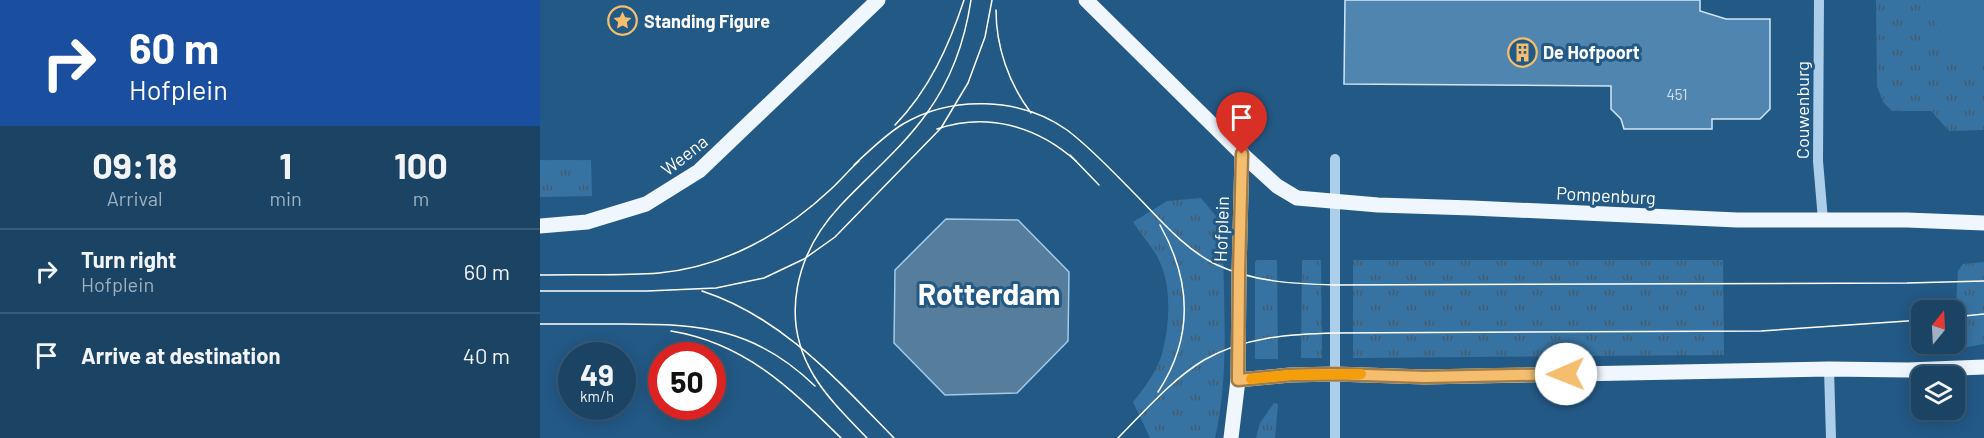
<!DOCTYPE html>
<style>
:root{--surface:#1a4364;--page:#274e6d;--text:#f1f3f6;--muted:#9fb0bf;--line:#385c78}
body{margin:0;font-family:Barlow,sans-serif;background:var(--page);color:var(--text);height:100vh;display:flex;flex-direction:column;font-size:22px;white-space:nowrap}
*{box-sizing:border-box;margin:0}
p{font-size:20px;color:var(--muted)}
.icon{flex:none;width:33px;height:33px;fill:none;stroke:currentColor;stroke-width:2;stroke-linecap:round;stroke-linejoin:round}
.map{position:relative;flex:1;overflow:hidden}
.drawer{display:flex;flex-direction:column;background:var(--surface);width:540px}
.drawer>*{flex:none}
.hud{background:#1a4fa0;color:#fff;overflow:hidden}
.needle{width:39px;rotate:18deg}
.buttons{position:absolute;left:1371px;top:300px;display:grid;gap:12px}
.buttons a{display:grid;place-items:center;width:54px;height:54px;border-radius:12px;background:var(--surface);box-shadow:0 3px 15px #0003,0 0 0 2px var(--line);font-size:30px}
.speed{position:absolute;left:18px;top:342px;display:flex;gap:12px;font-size:30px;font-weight:700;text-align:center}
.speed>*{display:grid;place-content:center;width:78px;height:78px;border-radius:50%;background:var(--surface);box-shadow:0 3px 15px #0003,0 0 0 2px var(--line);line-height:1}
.speed small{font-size:15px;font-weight:400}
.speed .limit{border:9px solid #d22;background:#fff;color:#111}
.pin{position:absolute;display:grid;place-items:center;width:51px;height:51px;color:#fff;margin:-62px -26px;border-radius:50% 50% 50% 0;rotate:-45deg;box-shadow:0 0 6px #0007}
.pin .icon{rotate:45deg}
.me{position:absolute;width:66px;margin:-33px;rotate:269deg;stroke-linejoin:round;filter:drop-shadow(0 0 4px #0008)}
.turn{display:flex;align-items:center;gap:21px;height:126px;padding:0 30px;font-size:27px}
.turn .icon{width:78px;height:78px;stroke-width:2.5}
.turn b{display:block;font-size:42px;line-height:51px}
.eta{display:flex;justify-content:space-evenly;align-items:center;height:102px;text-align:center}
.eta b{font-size:36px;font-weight:700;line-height:42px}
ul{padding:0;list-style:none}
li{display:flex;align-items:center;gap:18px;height:84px;padding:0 30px;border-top:2px solid var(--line)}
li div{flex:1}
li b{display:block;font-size:22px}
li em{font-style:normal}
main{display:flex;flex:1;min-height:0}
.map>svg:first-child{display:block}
.grass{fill:url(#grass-tufts)}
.pitch{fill:#3773a2}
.water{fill:#567d9b;stroke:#a0cbea;stroke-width:1.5}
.building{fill:#5085af;stroke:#d0e6f7;stroke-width:1.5}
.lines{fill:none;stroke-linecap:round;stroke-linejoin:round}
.minor{stroke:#accee9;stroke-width:10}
.major{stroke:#eff6fe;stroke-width:15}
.tram{stroke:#fff;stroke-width:1.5}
.route-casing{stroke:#9f7c48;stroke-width:15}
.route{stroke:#f4be6e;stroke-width:10}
.slow{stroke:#f59e0b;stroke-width:10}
.labels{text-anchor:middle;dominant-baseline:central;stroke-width:6;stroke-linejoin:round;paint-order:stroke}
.number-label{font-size:15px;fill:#d3e0eb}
.poi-label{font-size:18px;font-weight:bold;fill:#fff;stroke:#235985;text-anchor:start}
.street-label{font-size:18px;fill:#fff;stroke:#235985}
.town-label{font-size:30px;font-weight:bold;fill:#fff;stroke:#235985}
</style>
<main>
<section class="drawer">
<div class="hud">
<div class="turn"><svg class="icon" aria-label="right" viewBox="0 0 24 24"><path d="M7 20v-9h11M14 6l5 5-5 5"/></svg><div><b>60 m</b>Hofplein</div></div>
</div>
<div class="eta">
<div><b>09:18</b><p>Arrival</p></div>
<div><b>1</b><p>min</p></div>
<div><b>100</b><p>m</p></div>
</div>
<ul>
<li><svg class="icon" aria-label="right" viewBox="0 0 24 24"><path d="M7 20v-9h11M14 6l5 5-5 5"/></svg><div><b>Turn right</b><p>Hofplein</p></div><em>60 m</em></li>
<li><svg class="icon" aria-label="arrive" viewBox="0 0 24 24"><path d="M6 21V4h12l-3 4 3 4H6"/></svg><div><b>Arrive at destination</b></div><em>40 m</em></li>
</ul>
</section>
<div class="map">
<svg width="1444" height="438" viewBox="0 0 1444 438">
<defs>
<pattern id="grass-tufts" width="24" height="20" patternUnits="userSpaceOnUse" patternTransform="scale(1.5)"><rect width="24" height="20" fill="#3773a2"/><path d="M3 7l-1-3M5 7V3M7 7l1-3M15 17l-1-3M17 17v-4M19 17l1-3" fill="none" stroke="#445c6e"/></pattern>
</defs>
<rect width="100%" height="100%" fill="#235985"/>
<g class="grass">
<path d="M 1336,0 L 1384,0 L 1400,32 L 1423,55 L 1444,60 L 1444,130 L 1409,131 L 1391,111 L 1352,111 L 1343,102 L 1337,86 Z"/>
<path d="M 0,160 L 51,160 L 52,196 L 0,197 Z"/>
<path d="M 661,198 L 675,215 L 683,235 C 683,301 690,374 675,438 L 610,438 L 593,402 C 605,387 619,369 623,350 C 630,321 632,283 617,256 C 610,244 600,233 593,222 L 627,201 Z"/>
<path d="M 717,260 L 737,260 L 738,359 L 715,359 L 715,262 Z"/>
<path d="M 762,260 L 781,260 L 782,358 L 761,358 Z"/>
<path d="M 813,260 L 1183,260 L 1184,355 L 813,358 Z"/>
<path d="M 1444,262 L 1444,344 L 1417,349 L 1414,341 L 1418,271 L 1423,264 Z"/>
<path d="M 734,403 L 738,404 L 735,438 L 716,438 L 720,423 Z"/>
</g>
<path class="pitch" d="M 1384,0 L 1444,0 L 1444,60 C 1437,59 1428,58 1421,54 C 1402,42 1393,19 1384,0 Z"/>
<path class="water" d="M 406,219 L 478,220 L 529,272 L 528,341 L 477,393 L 405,395 L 354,343 L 355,270 Z"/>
<path class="building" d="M 805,0 L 1160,0 L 1160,11 L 1186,19 L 1230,19 L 1230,109 L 1220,119 L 1172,119 L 1172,129 L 1084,129 L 1081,119 L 1071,109 L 1071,86 L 804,84 Z"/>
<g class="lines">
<g class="minor">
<path d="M 1279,0 L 1278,161 L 1283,220"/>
<path d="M 795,159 L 795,438"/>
<path d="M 1289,369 L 1291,438"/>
</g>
<g class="major">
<path d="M 546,0 L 702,154 L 737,186 L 757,198 L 838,205 L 932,208 L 1197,220 L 1367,220 L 1444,223"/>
<path d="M 0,226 L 47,222 L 106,204 L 159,171 L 338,0"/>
<path d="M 698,380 L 750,375 L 795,374 L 885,377 L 1289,369 L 1368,370 L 1444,367"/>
<path d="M 691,438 L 698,380 L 699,273 L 702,154"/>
</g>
<g class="tram">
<path d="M 456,10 C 456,47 469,84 491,113"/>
<path d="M 355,125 C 389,90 409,46 424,0"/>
<path d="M 397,129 C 447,112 497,126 536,161"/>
<path d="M 530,155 L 559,185"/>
<path d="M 314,165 C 329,151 345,135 363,124 C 412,95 480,97 527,130 C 551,148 572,171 593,192 C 618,217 643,248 675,264 C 713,282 754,284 795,285 L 1367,283 L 1444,281"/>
<path d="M 0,275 C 40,274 80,276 119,273 C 184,267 243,234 290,190 C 300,181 309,170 319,161"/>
<path d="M 0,291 L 107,291 L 176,288 L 224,278 L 264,259 L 295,237 L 401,128 L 428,83 L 445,37 L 452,0"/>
<path d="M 162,291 C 242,317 297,380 354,438"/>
<path d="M 1414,317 L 1444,314"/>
<path d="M 0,324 C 28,324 56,324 83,324 C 162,324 215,328 275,386"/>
<path d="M 131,331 C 205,343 250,388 301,438"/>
<path d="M 618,392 C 654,337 652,282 620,225"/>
<path d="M 327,438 C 309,419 288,399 274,376 C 239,319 256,253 300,206 C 329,175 362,148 387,113 C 411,80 425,40 431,0"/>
<path d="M 578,438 C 605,411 631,380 664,360 C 704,337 750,334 795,333 L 1221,331 L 1382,320"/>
</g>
</g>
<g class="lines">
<defs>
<path id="route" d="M 702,154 L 699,273 L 698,380 L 750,375 L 795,374 L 885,377 L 1026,374"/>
</defs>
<use href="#route" class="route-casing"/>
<use href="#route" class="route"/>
<path class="slow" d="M 711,379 L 750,375 L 821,374"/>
</g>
<defs>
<symbol id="sight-ring" viewBox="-11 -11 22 22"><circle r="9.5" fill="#235985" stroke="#f4be6e" stroke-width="1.5"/><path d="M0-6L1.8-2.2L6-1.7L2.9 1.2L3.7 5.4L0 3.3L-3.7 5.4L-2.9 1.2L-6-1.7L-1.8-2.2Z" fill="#f4be6e"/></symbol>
<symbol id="building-ring" viewBox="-11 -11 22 22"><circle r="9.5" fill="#235985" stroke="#f4be6e" stroke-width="1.5"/><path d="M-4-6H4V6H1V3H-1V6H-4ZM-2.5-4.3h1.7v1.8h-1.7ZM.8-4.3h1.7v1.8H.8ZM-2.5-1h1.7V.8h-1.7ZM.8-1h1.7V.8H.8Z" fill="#f4be6e"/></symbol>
</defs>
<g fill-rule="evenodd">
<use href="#sight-ring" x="66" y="4" width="33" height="33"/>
<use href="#building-ring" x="966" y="36" width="33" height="33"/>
</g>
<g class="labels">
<g class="number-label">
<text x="1137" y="94">451</text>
</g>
<g class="poi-label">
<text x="104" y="21">Standing Figure</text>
<text x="1003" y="52">De Hofpoort</text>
</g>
<g class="street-label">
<text transform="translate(1262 110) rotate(-90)">Couwenburg</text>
<text transform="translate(144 155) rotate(-38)">Weena</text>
<text transform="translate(1066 195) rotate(3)">Pompenburg</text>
<text transform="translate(681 229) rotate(-88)">Hofplein</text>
</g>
<g class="town-label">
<text x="449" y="293">Rotterdam</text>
</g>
</g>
</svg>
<div class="buttons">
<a><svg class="needle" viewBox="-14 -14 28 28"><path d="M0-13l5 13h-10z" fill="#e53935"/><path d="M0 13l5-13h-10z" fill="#9fb0bf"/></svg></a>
<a><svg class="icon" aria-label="layers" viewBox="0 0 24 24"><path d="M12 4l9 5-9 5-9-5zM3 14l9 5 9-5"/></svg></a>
</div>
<div class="speed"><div>49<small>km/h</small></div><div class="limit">50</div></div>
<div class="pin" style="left:702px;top:154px;background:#d93025"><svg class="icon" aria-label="arrive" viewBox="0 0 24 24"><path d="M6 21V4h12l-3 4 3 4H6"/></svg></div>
<svg class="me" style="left:1026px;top:374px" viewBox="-20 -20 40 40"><circle r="19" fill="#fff"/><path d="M0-13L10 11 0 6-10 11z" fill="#f4be6e"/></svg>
</div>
</main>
